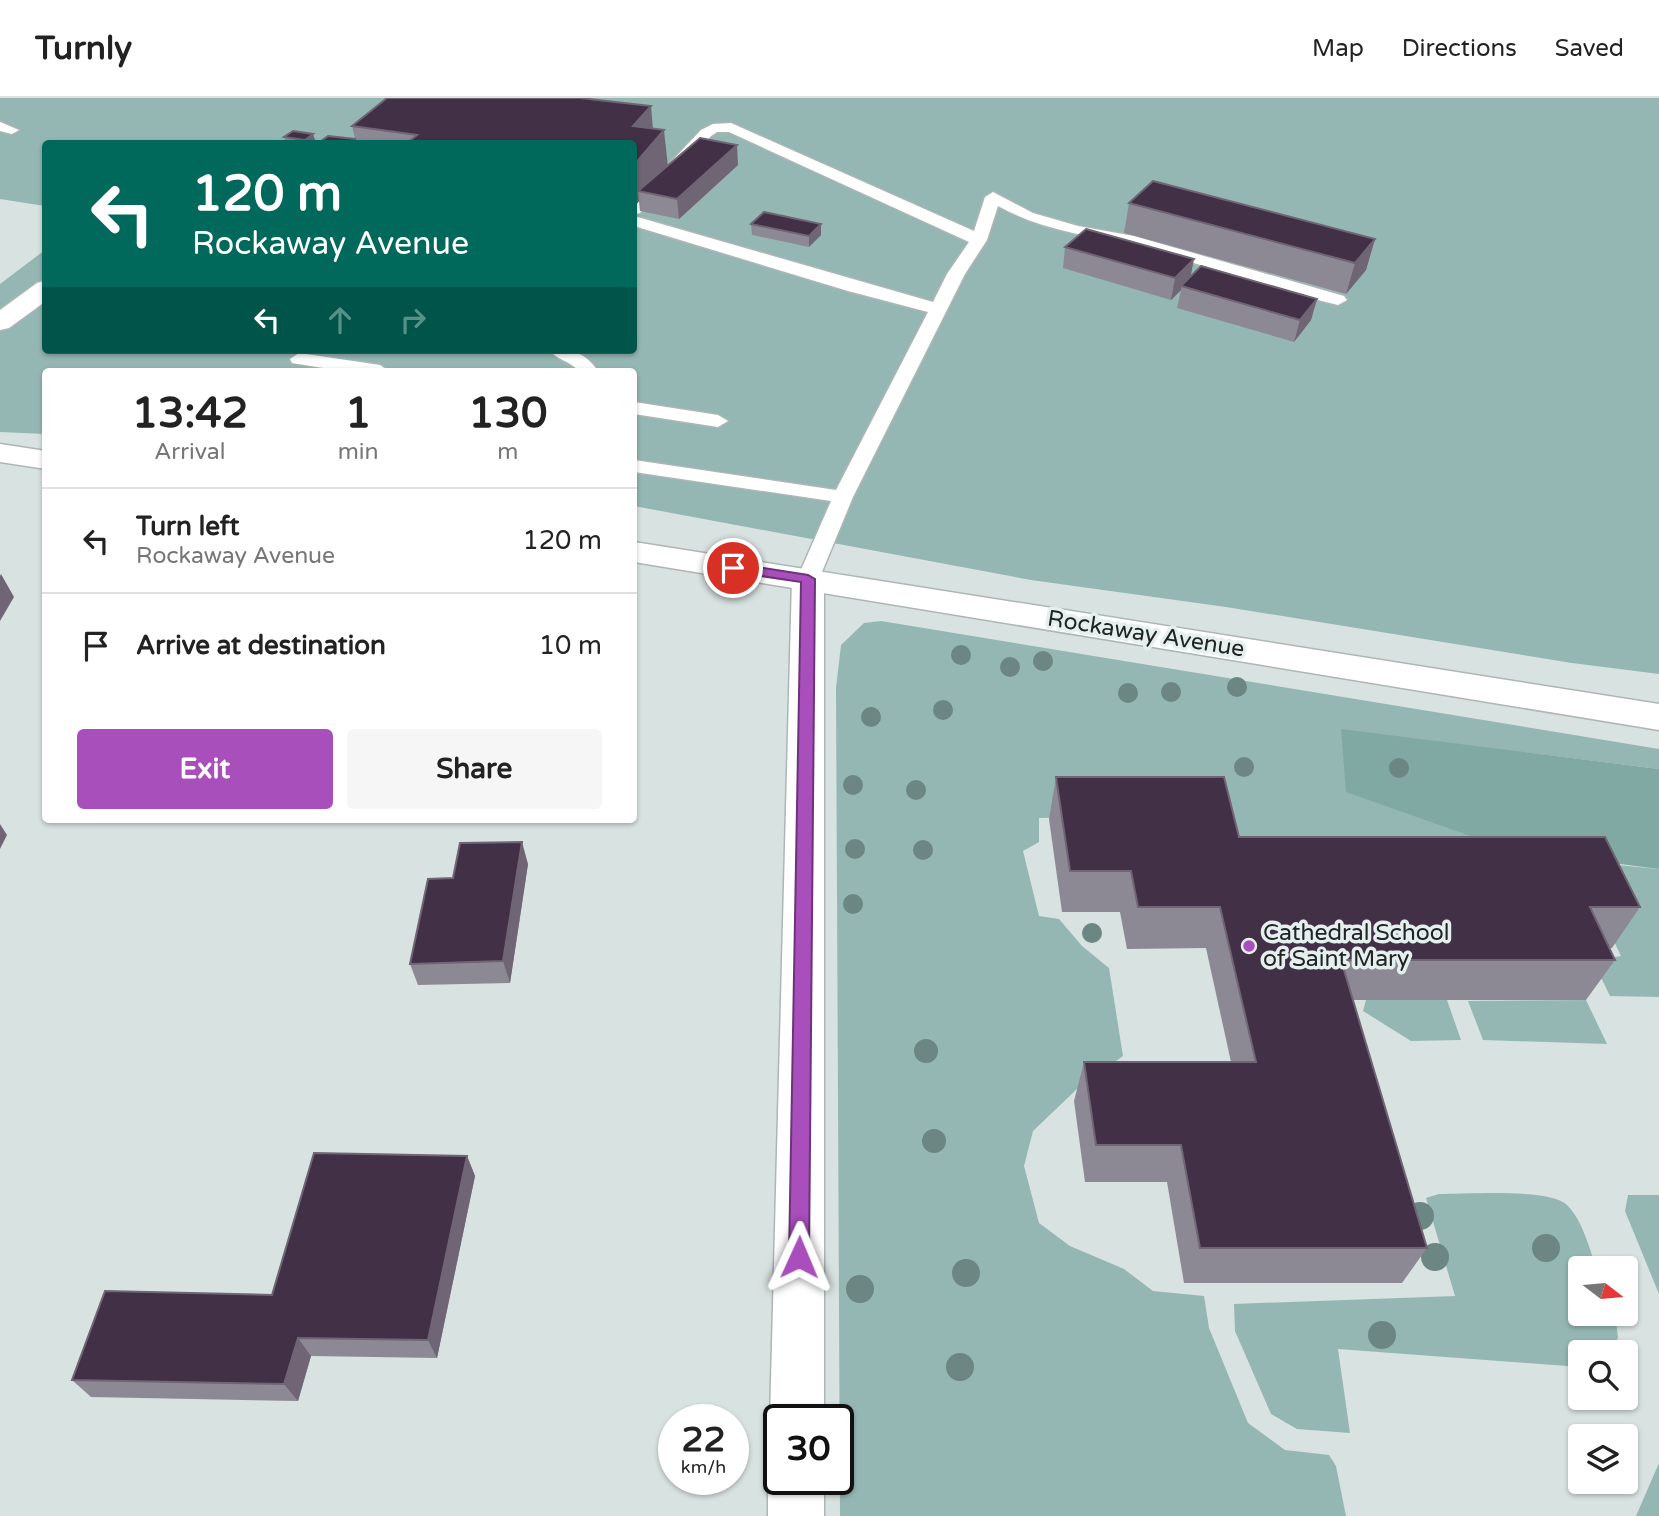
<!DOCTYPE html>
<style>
:root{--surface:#fff;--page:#f6f6f6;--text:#222;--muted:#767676;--line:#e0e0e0;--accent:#a84fbb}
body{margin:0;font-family:"Varela Round",sans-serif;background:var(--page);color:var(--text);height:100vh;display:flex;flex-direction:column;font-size:26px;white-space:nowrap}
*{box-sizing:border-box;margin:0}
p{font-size:23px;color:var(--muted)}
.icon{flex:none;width:38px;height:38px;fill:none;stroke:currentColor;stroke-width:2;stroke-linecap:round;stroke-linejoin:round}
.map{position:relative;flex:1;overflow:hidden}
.panel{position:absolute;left:42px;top:270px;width:595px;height:455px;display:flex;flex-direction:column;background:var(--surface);border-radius:7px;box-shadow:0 2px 5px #0004}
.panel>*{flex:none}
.banner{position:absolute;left:42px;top:42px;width:595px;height:214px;border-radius:7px;box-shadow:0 2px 5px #0004;background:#00695c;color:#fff;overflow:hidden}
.needle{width:46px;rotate:106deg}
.controls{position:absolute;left:1568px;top:1158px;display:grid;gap:14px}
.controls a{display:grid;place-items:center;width:70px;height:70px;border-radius:7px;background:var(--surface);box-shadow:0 2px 5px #0004;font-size:35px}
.speed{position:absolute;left:658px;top:1306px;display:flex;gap:14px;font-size:35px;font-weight:700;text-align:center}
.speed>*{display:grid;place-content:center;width:91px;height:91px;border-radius:50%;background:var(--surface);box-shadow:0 2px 5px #0004;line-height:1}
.speed small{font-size:18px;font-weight:400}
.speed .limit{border:4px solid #111;border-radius:10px;background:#fff;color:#111}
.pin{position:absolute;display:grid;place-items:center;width:60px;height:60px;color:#fff;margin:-30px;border:4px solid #fff;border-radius:50%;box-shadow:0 2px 7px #0007}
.me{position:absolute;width:77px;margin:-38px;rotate:1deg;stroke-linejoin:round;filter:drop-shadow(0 0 5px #0008)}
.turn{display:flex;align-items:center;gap:24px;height:147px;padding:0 35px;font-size:32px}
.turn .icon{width:91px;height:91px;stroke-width:2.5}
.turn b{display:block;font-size:49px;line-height:60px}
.lanes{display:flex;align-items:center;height:66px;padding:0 35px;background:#0003;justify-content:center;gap:35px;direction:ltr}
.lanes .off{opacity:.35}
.eta{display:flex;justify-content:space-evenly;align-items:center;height:119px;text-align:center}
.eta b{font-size:42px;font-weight:700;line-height:49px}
.button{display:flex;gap:14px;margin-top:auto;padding:14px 35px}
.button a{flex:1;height:80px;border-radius:7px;background:var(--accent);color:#fff;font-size:28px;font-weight:700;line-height:80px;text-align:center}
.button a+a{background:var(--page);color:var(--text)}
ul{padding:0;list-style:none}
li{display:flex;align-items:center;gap:21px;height:105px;padding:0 35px;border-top:2px solid var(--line)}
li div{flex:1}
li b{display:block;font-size:26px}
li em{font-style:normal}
header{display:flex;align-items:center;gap:42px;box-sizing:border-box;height:98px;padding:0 35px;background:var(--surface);border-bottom:2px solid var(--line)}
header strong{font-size:33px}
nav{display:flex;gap:38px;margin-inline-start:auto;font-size:24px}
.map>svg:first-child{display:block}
.green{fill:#95b7b3}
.forest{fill:#81a9a3}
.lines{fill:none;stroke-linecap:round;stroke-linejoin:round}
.lane-casing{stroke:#adb6b5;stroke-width:3}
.street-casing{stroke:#adb6b5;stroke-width:3}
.secondary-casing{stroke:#adb6b5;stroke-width:3}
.lane{fill:#fff;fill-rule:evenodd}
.street{fill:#fff;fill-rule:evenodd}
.secondary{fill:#fff;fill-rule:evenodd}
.tree{fill:#6c8683}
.wall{fill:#8d8994}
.shaded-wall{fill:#6f6574}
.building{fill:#423046;stroke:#6f6574;stroke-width:2}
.route{fill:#a84fbb;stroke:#6d337a;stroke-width:2}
.poi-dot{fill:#a84fbb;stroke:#e5efee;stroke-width:2.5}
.labels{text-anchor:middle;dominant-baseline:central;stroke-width:7;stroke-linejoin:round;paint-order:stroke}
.street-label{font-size:23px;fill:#202424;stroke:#e5efee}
.poi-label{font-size:23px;fill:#202424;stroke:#e5efee;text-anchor:start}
</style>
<header>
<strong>Turnly</strong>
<nav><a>Map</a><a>Directions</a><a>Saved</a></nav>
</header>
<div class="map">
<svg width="1659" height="1418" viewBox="0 0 1659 1418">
<rect width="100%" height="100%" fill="#d8e2e1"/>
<g class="green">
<path d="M 0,0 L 1659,0 L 1659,576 L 1572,565 L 1226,509 L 1031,482 L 634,408 L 634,273 L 46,273 L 45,336 L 0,334 L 0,186 L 45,152 L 46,252 L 634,252 L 634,46 L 46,46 L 45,108 L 0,101 Z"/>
<path d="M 881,523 L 1659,651 L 1659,671 L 1523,654 L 1607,766 L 1659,771 L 1659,899 L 1610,898 L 1593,863 L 1621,858 L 1583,778 L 1245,774 L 1215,716 L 1039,720 L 1039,744 L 1023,753 L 1039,818 L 1059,821 L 1082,848 L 1109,870 L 1123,958 L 1077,991 L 1033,1033 L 1024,1068 L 1039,1125 L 1070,1148 L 1124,1171 L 1153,1193 L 1204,1198 L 1209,1230 L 1248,1325 L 1285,1352 L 1329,1357 L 1336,1368 L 1346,1418 L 840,1418 L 836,590 L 841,547 L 864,525 Z"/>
<path d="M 1366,902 L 1447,902 L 1461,942 L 1411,943 L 1363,913 Z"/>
<path d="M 1586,902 L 1607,946 L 1483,942 L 1468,903 Z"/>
<path d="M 1439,1096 C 1465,1096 1551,1090 1567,1107 C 1583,1123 1589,1150 1597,1171 L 1580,1171 L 1580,1216 L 1615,1216 L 1618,1239 L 1613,1255 L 1580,1255 L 1580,1269 L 1338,1251 L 1350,1335 L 1297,1331 L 1271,1316 L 1235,1233 L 1234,1206 L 1455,1198 L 1426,1100 Z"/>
<path d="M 1628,1097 L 1659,1097 L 1659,1196 L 1625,1113 Z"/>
<path d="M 1659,1365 L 1659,1418 L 1636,1418 Z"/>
</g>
<path class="forest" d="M 1341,631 L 1659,671 L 1659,771 L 1510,752 L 1346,694 Z"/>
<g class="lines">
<defs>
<g id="lane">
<path d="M 0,24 L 19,32 L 12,36 L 0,33 Z"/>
<path d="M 731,25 L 974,133 L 985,99 L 993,94 L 1033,115 L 1078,128 L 1134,138 L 1344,198 L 1347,202 L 1338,207 C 1267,190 1197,163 1126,147 C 1081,136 1039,131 998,108 L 987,142 L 965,176 L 853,399 L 819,481 L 816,486 L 800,486 L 797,481 L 831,403 L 634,374 L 634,362 L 836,392 L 928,214 L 848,193 L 634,128 L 634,118 L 933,204 L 947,176 L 969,144 L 729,34 L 717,34 L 711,38 L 640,115 L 634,117 L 634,103 L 701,32 L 713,26 Z"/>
<path d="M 549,252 C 572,252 584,253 598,273 L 579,273 C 570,263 557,262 549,252 Z"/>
<path d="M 299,255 L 380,267 L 389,273 L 342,273 L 292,265 L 290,261 Z"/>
<path d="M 634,304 L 718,317 L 728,323 L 718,329 L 634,316 Z"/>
</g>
<g id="street">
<path d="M 46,182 L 46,203 L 9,230 L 0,232 L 0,212 L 37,185 Z"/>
<path d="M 808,471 L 820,474 L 824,481 L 824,1321 L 779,1321 L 779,1340 L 770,1321 L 792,481 L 796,474 Z"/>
<path d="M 776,1361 L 779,1361 L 779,1381 L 824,1381 L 824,1418 L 768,1418 L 768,1381 Z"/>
</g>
<g id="secondary">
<path d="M 0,346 L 46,353 L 46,371 L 0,364 Z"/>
<path d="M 634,444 L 1659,606 L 1659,632 L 634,464 Z"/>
</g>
</defs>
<use href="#lane" class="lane-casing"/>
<use href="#street" class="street-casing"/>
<use href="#secondary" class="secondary-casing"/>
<use href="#lane" class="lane"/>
<use href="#street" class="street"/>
<use href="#secondary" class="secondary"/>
</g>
<g class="tree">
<circle cx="961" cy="557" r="10"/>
<circle cx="1043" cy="563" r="10"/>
<circle cx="1010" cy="569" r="10"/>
<circle cx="1237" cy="589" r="10"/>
<circle cx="1171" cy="594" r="10"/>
<circle cx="1128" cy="595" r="10"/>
<circle cx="943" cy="612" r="10"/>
<circle cx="871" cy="619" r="10"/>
<circle cx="1244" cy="669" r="10"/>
<circle cx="1399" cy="670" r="10"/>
<circle cx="853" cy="687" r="10"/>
<circle cx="916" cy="692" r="10"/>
<circle cx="855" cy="751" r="10"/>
<circle cx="923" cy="752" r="10"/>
<circle cx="853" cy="806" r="10"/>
<circle cx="1092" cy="835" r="10"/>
<circle cx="926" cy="953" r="12"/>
<circle cx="934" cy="1043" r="12"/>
<circle cx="1420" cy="1118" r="14"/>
<circle cx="1546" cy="1150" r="14"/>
<circle cx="1435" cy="1159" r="14"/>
<circle cx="966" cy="1175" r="14"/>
<circle cx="860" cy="1191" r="14"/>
<circle cx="1382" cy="1237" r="14"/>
<circle cx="960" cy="1269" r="14"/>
</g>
<g class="wall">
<path d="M 352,28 L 653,30 L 667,67 L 738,67 L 679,121 L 640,113 L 639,103 L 635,108 L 634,107 L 634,46 L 321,46 L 320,44 L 355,41 Z"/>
<path d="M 313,36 L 316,46 L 286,46 L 284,39 Z"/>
<path d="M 1129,105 L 1375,141 L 1366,172 L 1346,196 L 1124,135 Z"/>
<path d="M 751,126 L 821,126 L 821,137 L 809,149 L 752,137 Z"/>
<path d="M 1065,149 L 1191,178 L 1317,201 L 1311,222 L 1294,244 L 1177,210 L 1181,192 L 1171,202 L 1063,170 Z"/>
<path d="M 1056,679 L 1239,739 L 1640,809 L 1612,850 L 1609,850 L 1615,862 L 1586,902 L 1353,902 L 1427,1150 L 1402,1185 L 1184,1185 L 1167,1084 L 1085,1084 L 1074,1003 L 1084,964 L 1231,964 L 1206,850 L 1127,851 L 1120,814 L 1062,814 L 1049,721 Z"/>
<path d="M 528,766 L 510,885 L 418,887 L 410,866 L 453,780 Z"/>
<path d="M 467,1058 L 475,1078 L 437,1260 L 311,1258 L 298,1303 L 91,1299 L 72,1282 L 272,1197 Z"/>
</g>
<g class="shaded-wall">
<path d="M 651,8 L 654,44 L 664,32 L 668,69 L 638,93 L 639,103 L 635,108 L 634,94 L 633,28 Z"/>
<path d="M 313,36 L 316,46 L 306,46 L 305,42 Z"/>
<path d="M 737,47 L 738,67 L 679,121 L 677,101 Z"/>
<path d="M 821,126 L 821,137 L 809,149 L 809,138 Z"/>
<path d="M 1375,141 L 1366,172 L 1346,196 L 1355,165 Z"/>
<path d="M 1194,161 L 1190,182 L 1181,188 L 1181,192 L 1171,202 L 1175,180 Z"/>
<path d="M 1317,201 L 1311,222 L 1294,244 L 1300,222 Z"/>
<path d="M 1,476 L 14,499 L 0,523 L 0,478 Z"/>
<path d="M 0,726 L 7,737 L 0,751 Z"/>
<path d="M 522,744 L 528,766 L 510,885 L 503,863 Z"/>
<path d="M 467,1058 L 475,1078 L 437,1260 L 428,1242 Z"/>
<path d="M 298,1240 L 311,1258 L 298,1303 L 284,1286 Z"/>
</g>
<g class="building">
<path d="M 387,0 L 580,0 L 651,8 L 633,28 L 664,32 L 634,67 L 634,46 L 406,46 L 417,37 L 352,28 Z"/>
<path d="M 293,33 L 313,36 L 305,42 L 284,39 Z"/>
<path d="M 328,38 L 355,41 L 356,45 L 332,46 L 320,44 Z"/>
<path d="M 700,40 L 737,47 L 677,101 L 638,93 Z"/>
<path d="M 1153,83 L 1375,141 L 1355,165 L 1129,105 Z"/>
<path d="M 764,114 L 821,126 L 809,138 L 751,126 Z"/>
<path d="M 1086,131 L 1194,161 L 1175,180 L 1065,149 Z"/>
<path d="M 1201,168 L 1317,201 L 1300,222 L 1181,188 Z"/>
<path d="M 1056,679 L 1224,679 L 1239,739 L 1605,739 L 1640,809 L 1590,809 L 1615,862 L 1341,862 L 1427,1150 L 1200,1150 L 1181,1047 L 1096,1047 L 1084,964 L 1256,964 L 1220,809 L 1138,809 L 1131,773 L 1070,773 Z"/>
<path d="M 522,744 L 503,863 L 410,866 L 428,781 L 453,780 L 460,745 Z"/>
<path d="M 314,1055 L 467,1058 L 428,1242 L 298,1240 L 284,1286 L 72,1282 L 105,1193 L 272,1197 Z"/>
</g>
<path class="route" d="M 733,465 L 808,477 L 815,481 L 809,1159 L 806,1166 L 799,1169 L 792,1166 L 789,1159 L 801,484 L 728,473 L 727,470 Z"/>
<circle class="poi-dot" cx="1249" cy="848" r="7"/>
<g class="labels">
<g class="street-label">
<text transform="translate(1146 536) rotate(9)">Rockaway Avenue</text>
</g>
<g class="poi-label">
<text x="1263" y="835">Cathedral School<tspan x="1263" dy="26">of Saint Mary</tspan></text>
</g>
</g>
</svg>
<div class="controls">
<a><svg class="needle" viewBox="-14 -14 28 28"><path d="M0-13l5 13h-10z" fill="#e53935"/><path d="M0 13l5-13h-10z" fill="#767676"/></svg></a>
<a><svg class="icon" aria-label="search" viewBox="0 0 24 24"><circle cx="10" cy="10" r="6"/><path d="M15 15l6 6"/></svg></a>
<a><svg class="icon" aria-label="layers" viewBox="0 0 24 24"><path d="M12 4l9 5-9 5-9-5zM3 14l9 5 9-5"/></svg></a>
</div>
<div class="speed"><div>22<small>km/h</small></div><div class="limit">30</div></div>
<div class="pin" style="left:733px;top:470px;background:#d93025"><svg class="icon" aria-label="arrive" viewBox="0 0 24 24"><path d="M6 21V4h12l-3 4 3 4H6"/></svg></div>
<svg class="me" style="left:799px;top:1159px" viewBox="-20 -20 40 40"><path d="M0-17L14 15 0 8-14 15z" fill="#a84fbb" stroke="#fff" stroke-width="4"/></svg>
<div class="banner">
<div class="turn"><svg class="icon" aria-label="left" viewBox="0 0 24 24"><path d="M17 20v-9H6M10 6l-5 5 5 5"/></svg><div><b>120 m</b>Rockaway Avenue</div></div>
<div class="lanes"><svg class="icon" aria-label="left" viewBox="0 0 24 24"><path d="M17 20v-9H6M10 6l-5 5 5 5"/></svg><svg class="icon off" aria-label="ahead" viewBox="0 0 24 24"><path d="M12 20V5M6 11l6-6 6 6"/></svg><svg class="icon off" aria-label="right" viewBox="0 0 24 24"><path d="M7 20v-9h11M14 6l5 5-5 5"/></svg></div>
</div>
<section class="panel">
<div class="eta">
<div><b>13:42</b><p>Arrival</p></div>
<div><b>1</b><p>min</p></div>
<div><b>130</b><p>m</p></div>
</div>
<ul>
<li><svg class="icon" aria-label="left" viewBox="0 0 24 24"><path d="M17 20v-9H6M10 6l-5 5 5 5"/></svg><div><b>Turn left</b><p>Rockaway Avenue</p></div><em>120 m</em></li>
<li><svg class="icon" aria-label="arrive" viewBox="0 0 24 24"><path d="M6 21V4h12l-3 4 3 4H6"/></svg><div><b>Arrive at destination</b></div><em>10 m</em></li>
</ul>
<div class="button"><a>Exit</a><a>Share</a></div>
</section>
</div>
